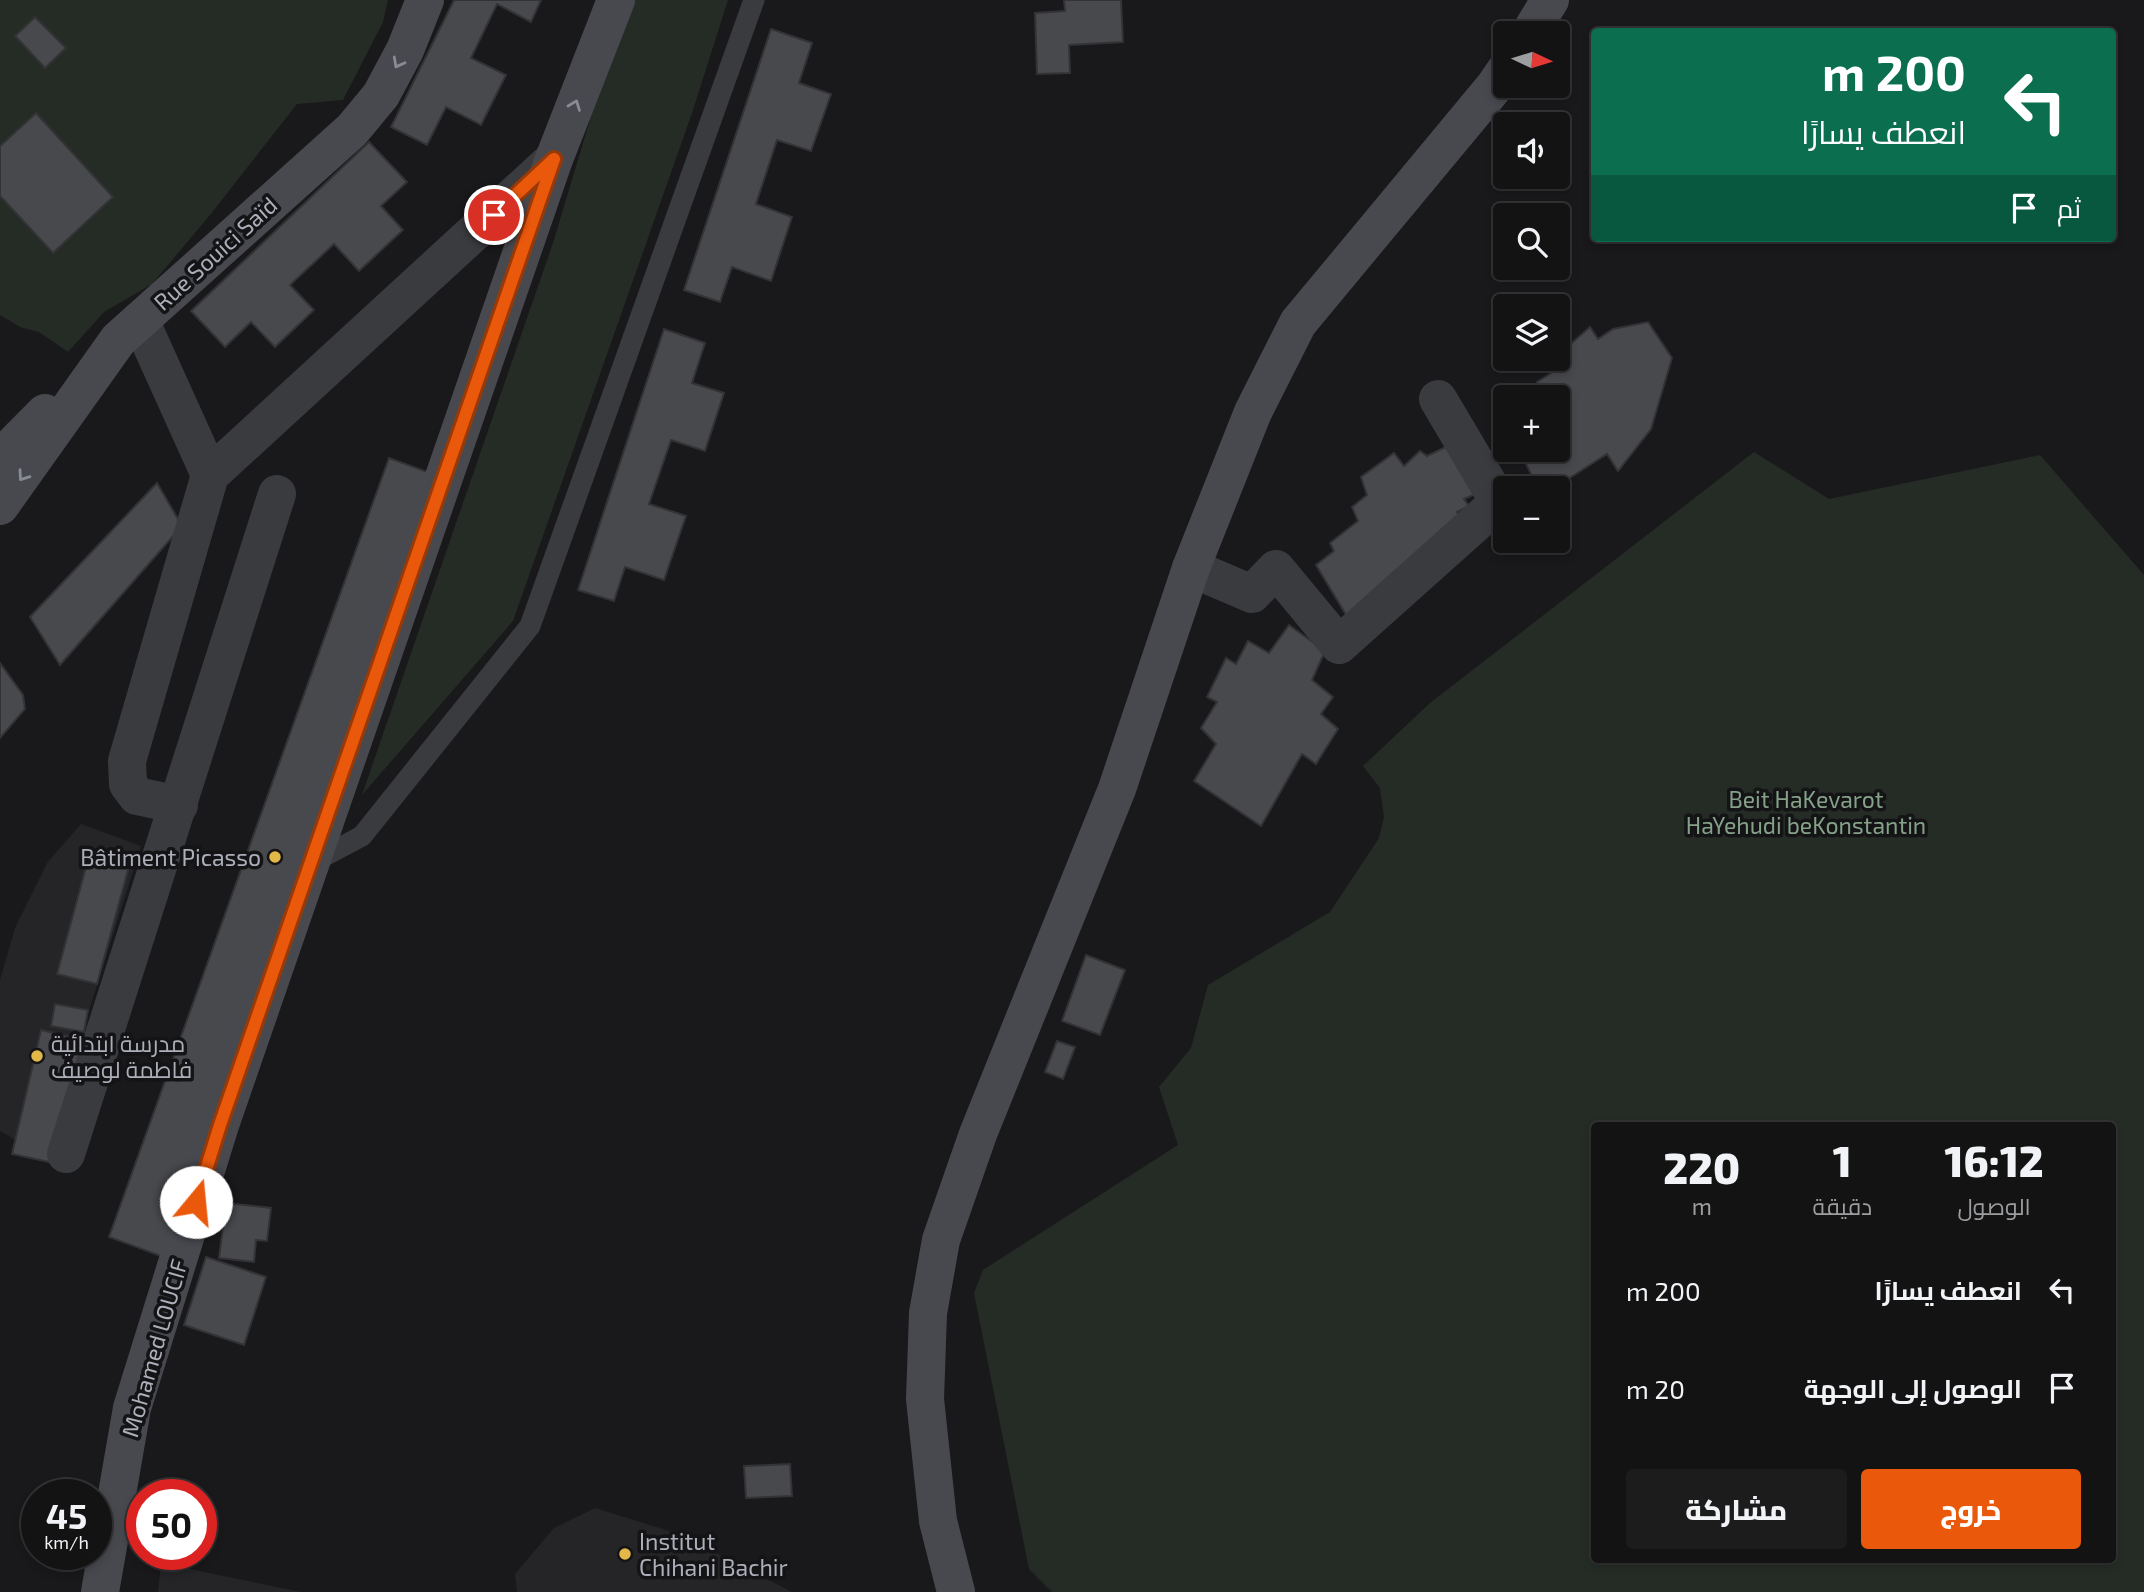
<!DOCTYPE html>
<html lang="ar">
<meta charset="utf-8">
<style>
:root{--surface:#131314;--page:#1c1c1d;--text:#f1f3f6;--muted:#9d9ea0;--line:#323234;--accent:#ea580c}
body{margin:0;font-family:"Exo 2",Cairo,sans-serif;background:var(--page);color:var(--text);direction:rtl;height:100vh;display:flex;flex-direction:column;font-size:26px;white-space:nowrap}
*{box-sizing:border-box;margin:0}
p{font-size:23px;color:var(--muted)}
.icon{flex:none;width:38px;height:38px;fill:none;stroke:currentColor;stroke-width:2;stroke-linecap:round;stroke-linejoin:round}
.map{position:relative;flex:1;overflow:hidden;direction:ltr}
.sheet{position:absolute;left:1591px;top:1122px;width:525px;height:441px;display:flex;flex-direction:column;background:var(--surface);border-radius:7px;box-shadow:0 4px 10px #0003,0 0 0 2px var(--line);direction:rtl}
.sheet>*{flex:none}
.guide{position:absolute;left:1591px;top:28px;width:525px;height:214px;border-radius:7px;box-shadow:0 4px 10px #0003,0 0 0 2px var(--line);direction:rtl;background:#0b6e4f;color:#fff;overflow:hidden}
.needle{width:46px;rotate:94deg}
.controls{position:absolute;left:1493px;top:21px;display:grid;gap:14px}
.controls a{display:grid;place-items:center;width:77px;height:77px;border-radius:7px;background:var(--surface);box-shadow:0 4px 10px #0003,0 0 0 2px var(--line);font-size:35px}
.speed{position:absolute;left:21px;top:1479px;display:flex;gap:14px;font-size:35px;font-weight:700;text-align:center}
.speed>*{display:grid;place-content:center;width:91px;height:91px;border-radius:50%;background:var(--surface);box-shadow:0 4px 10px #0003,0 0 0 2px var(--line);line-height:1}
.speed small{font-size:18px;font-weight:400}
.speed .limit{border:10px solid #d22;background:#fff;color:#111}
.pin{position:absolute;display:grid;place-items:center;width:60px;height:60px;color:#fff;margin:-30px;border:4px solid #fff;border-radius:50%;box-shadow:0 2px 7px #0007}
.me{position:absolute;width:77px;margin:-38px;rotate:17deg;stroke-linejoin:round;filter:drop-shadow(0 0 5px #0008)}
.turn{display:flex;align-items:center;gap:24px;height:147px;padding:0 35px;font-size:32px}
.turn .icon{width:91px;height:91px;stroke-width:2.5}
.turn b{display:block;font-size:49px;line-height:60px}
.then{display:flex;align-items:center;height:66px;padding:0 35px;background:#0003;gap:14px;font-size:26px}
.eta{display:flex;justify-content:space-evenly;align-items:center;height:119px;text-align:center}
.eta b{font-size:42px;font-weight:800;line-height:49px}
.primary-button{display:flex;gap:14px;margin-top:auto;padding:14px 35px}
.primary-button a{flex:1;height:80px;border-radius:7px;background:var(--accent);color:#fff;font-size:28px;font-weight:800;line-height:80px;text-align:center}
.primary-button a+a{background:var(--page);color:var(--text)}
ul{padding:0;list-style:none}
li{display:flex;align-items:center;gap:21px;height:98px;padding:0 35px}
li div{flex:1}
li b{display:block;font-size:26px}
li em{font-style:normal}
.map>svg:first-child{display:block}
.built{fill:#252527}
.green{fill:#252c26;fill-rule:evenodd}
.building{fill:#48494d;stroke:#333336;stroke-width:2}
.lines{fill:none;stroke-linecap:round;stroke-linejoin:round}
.lane{stroke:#3a3b3f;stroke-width:21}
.street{stroke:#3a3b3f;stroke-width:38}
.secondary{stroke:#48494f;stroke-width:38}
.oneway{stroke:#898b94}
.route-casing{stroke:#983908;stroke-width:18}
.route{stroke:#ea580c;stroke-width:12}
.poi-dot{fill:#e2b849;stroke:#141416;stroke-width:2.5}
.labels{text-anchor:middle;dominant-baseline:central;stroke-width:7;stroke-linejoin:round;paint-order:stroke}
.street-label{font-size:23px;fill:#acafb9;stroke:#141416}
.park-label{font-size:23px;fill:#85a289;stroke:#141416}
.poi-label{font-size:23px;fill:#acafb9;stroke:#141416;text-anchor:start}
</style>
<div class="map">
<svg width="2144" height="1592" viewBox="0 0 2144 1592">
<rect width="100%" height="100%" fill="#19191b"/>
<g class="built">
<path d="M 81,824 L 141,846 L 43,1156 L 0,1131 L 0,980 L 15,928 L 47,863 Z"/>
<path d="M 595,1508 L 679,1534 L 792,1592 L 517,1592 L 515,1574 L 554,1528 Z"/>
<path d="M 161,1563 L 301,1592 L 158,1592 Z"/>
</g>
<g class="green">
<path d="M 0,0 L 388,0 L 383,22 L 343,100 L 297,104 L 210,215 L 152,284 L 104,312 L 68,352 L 39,332 L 20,327 L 0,315 Z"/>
<path d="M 626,0 L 728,0 L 692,113 L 513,621 L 362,795 L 553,243 Z"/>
<path d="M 1754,452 L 1829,499 L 2040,455 L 2144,575 L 2144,1592 L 1052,1592 L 1029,1569 L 974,1293 L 983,1270 L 1178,1145 L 1159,1087 L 1191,1048 L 1208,985 L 1330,912 L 1379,838 L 1384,817 L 1380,788 L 1363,766 L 1430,703 ZM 1594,1125 L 2112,1125 L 2112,1559 L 1594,1559 Z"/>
</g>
<g class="building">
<path d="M 454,0 L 541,0 L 531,22 L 497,4 L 471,58 L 506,75 L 481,125 L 446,107 L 427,145 L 391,127 Z"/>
<path d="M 1064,0 L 1121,0 L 1123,42 L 1069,45 L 1070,73 L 1037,74 L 1035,13 L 1065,11 Z"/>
<path d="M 35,17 L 66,48 L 45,68 L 15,36 Z"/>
<path d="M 771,29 L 812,43 L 799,83 L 831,94 L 811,151 L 777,140 L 756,204 L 792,217 L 771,281 L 732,267 L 720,302 L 684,290 Z"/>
<path d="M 36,113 L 113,197 L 53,253 L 0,196 L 0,146 Z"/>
<path d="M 369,142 L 407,182 L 381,206 L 403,230 L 359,271 L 334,244 L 290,285 L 314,310 L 275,347 L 251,322 L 225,347 L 191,311 Z"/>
<path d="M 1648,322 L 1672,358 L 1651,429 L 1618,471 L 1607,454 L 1554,488 L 1538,488 L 1519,450 L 1558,450 L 1558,397 L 1545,397 L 1537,382 L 1559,368 L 1556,359 L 1558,355 L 1590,327 L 1598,339 L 1613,329 Z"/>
<path d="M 664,329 L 705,343 L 692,383 L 724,393 L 705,451 L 671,440 L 649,504 L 686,516 L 664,580 L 625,567 L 614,601 L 578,590 Z"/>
<path d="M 1454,443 L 1478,493 L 1464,499 L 1469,506 L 1457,512 L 1474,541 L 1351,623 L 1316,565 L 1334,551 L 1330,543 L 1358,521 L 1352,507 L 1367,495 L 1361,477 L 1394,453 L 1404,466 L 1420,451 L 1427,456 Z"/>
<path d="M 389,458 L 441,477 L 161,1256 L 109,1237 Z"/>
<path d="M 157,483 L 182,526 L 60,665 L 30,617 Z"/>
<path d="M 1289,625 L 1325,651 L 1312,680 L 1333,697 L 1321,714 L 1338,729 L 1316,764 L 1302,754 L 1261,826 L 1194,781 L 1216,744 L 1201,728 L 1217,702 L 1207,697 L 1226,658 L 1236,664 L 1248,641 L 1269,653 Z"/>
<path d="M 0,663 L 23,695 L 25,709 L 0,738 Z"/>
<path d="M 90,852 L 130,863 L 97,984 L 57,974 Z"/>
<path d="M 1086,955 L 1125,970 L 1100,1035 L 1062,1021 Z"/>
<path d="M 55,1004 L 88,1010 L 84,1032 L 51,1026 Z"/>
<path d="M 41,1030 L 84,1040 L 54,1163 L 12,1154 Z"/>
<path d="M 1057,1041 L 1075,1047 L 1063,1079 L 1045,1072 Z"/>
<path d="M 226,1203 L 271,1208 L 267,1241 L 256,1240 L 254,1262 L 219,1258 Z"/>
<path d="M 206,1257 L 266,1277 L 244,1345 L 184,1325 Z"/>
<path d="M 790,1464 L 792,1496 L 746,1498 L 744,1466 Z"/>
</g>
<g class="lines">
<path class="lane" d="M 311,863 L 362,836 L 530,626 L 754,0"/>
<g class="street">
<path d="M 140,320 L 210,475"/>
<path d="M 1191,568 L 1252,594 L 1276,569 L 1339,645 L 1499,502 L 1438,399"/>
<path d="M 179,805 L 137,796 L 128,784 L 127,761 L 210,475 L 554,159"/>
<path d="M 66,1154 L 277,494"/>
</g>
<g class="secondary">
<path d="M 1530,33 L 1550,0"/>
<path d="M 0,458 L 45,413"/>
<path d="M 0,506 L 118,340 L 352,130 L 381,95 L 405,50 L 425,0"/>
<path d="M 100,1592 L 132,1408 L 220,1125 L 554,159 L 616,0"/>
<path d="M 956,1592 L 938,1521 L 925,1399 L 928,1313 L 941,1240 L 978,1134 L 1117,789 L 1191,568 L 1253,412 L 1298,323 L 1494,87 L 1505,71"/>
</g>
</g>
<defs><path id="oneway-chevron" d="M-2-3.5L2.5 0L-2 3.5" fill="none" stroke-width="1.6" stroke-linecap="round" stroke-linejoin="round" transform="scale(1.75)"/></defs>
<g class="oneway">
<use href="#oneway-chevron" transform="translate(398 63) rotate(118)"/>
<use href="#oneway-chevron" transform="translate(575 105) rotate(-69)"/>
<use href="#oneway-chevron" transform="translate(23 476) rotate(125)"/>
</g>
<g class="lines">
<defs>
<path id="route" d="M 196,1202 L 220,1125 L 554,159 L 494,215"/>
</defs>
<use href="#route" class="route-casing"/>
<use href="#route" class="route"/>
</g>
<g class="poi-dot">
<circle cx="275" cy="857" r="7"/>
<circle cx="37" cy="1056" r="7"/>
<circle cx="625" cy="1554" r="7"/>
</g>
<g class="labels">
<g class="street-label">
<text transform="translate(215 253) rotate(-42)">Rue Souici Saïd</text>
<text transform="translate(154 1348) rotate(-74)">Mohamed LOUCIF</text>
</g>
<g class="park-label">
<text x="1806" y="799">Beit HaKevarot<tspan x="1806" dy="26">HaYehudi beKonstantin</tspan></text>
</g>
<g class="poi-label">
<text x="261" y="857" text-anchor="end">Bâtiment Picasso</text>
<text x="51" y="1043">مدرسة ابتدائية<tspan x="51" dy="26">فاطمة لوصيف</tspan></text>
<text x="639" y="1541">Institut<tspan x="639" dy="26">Chihani Bachir</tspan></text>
</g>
</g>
</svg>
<div class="controls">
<a><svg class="needle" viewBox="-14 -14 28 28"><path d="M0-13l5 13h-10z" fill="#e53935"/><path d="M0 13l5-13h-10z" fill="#9d9ea0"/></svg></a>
<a><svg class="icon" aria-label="sound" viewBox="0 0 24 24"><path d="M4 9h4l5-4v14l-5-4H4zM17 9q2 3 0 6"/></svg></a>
<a><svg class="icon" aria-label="search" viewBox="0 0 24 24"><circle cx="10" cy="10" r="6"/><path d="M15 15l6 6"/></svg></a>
<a><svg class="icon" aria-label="layers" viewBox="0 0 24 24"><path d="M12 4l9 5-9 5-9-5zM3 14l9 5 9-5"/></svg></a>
<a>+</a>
<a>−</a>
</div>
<div class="speed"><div>45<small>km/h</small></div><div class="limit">50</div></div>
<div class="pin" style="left:494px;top:215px;background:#d93025"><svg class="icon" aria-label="arrive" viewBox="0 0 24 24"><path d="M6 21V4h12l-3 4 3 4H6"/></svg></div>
<svg class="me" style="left:196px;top:1202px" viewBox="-20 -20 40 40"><circle r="19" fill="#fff"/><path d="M0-13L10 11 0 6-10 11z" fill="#ea580c"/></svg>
<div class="guide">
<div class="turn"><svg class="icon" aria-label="left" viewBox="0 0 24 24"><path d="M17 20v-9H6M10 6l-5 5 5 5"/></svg><div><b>200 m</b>انعطف يسارًا</div></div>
<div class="then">ثم<svg class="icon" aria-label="arrive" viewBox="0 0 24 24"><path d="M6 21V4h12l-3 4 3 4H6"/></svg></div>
</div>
<section class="sheet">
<div class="eta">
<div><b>16:12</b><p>الوصول</p></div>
<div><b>1</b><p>دقيقة</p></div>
<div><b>220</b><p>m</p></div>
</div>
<ul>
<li><svg class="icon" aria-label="left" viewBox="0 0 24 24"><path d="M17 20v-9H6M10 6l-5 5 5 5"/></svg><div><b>انعطف يسارًا</b></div><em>200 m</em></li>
<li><svg class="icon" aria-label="arrive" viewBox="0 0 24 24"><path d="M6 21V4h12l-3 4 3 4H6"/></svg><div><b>الوصول إلى الوجهة</b></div><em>20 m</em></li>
</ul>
<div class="primary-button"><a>خروج</a><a>مشاركة</a></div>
</section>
</div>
